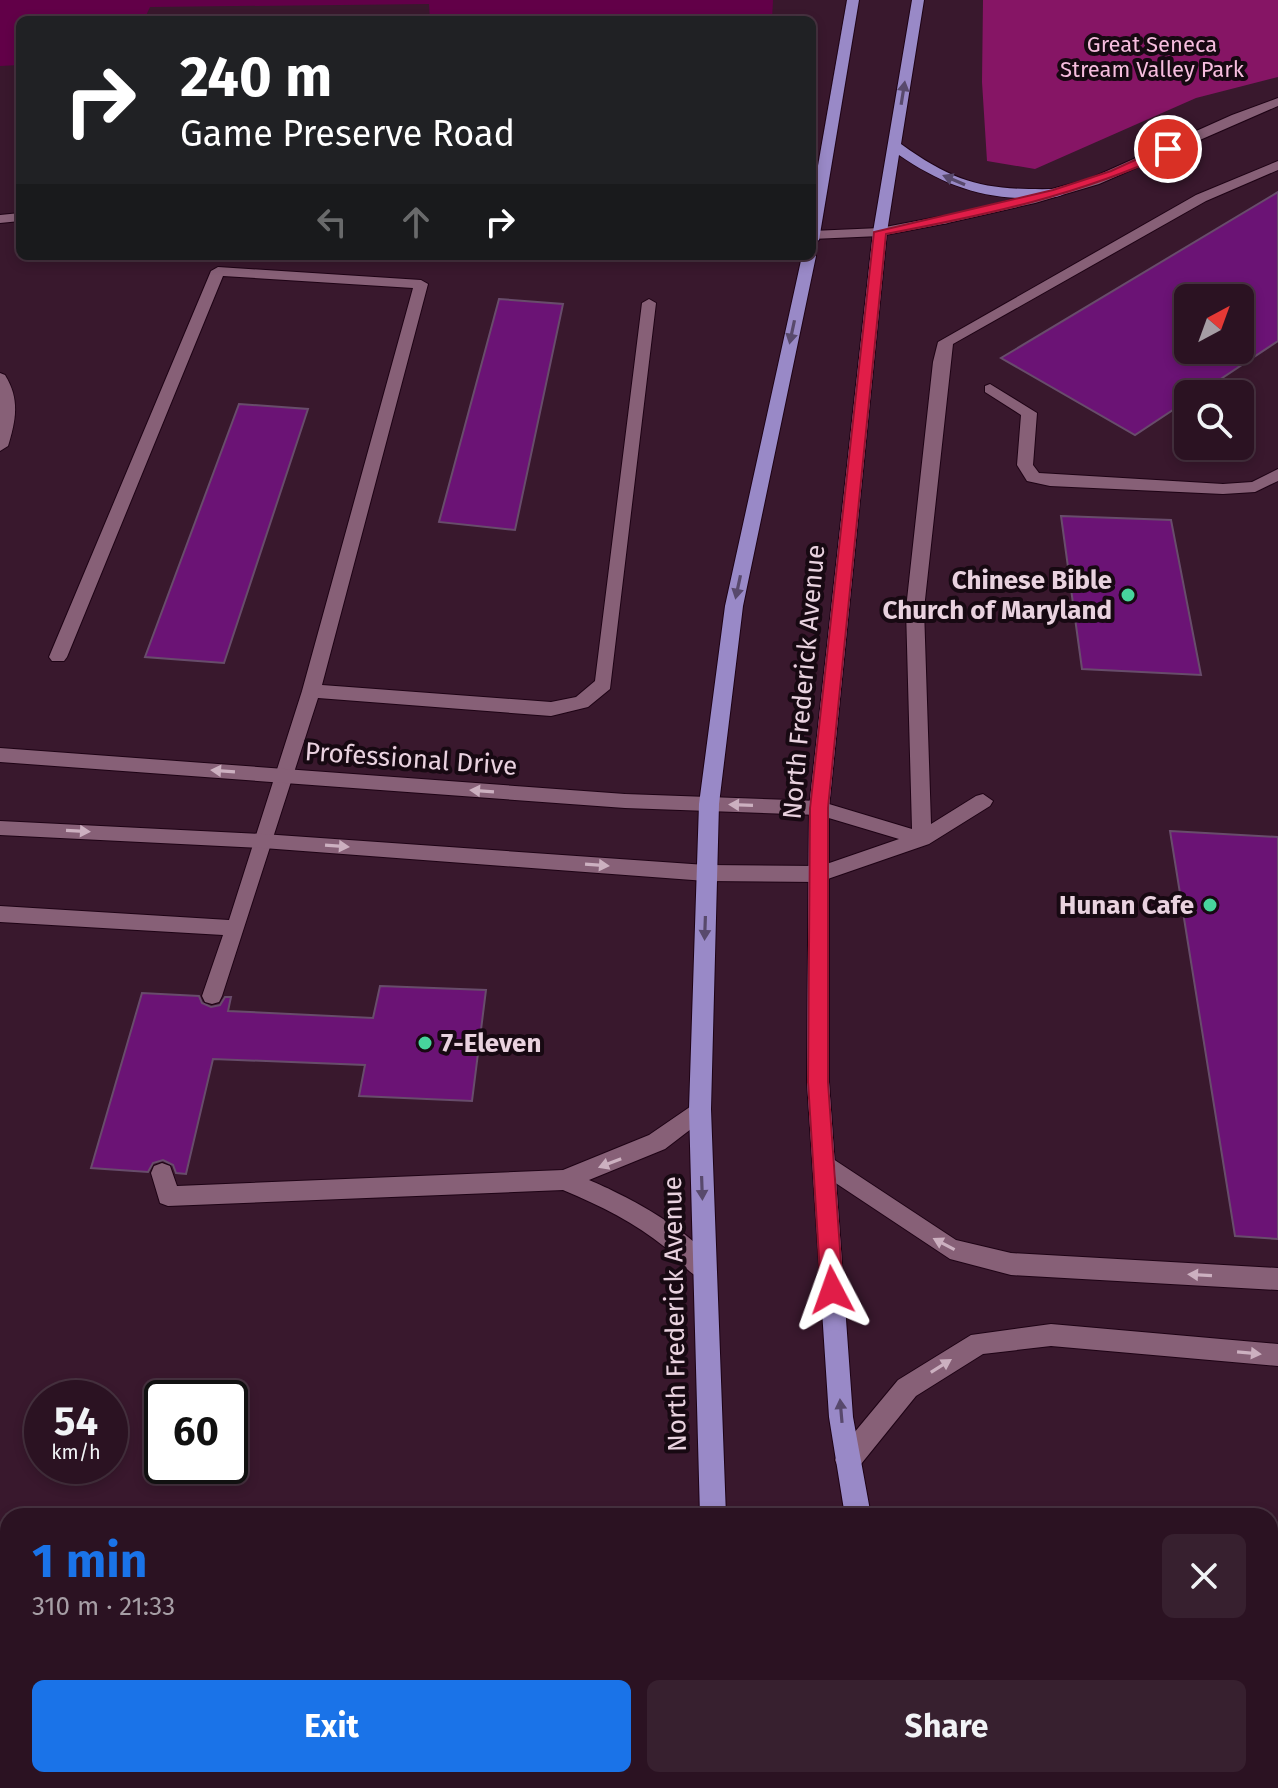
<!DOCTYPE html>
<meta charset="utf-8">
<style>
:root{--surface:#2b1222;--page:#37202f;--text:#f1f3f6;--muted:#a69ea5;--line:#473240;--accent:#1a73e8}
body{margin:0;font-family:"Fira Sans",sans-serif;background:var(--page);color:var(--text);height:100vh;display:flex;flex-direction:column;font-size:30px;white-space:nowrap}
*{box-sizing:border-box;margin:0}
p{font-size:26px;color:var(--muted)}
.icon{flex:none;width:44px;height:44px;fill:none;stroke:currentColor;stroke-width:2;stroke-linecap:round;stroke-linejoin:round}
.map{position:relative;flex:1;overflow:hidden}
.details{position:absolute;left:0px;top:1508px;width:1278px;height:280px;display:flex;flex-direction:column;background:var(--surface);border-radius:24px 24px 0 0;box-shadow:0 4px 12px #0003,0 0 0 2px var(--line)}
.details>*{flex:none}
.banner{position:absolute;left:16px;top:16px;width:800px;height:244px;border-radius:12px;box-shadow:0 4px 12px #0003,0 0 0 2px var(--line);background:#202124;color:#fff;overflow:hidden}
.needle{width:52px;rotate:41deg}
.controls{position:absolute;left:1174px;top:284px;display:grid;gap:16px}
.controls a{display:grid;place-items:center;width:80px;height:80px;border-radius:12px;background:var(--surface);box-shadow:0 4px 12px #0003,0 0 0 2px var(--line);font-size:40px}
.speed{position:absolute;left:24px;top:1380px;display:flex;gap:16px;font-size:40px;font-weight:700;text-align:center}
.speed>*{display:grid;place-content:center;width:104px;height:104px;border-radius:50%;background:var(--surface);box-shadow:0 4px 12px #0003,0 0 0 2px var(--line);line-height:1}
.speed small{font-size:20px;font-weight:400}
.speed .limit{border:4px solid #111;border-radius:12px;background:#fff;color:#111}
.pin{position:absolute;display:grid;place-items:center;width:68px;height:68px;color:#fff;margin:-34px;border:4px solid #fff;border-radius:50%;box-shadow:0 2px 8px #0007}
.me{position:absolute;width:88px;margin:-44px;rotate:356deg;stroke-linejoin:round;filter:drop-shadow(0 0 6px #0008)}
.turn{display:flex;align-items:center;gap:28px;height:168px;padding:0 32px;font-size:36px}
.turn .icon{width:104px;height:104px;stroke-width:2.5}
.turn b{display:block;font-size:56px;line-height:68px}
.lanes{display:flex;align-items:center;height:76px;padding:0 32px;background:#0003;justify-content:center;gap:40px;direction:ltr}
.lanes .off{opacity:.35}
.round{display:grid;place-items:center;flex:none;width:84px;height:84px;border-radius:12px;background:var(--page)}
.overview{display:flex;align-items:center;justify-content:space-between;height:136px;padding:0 32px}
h1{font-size:48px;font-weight:700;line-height:60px;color:var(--accent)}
.primary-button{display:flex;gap:16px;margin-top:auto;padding:16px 32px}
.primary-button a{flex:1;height:92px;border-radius:12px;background:var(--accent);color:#fff;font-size:32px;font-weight:700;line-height:92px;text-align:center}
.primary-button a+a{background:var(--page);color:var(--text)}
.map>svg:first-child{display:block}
.green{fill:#620048}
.forest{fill:#861565}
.building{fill:#6b1375;stroke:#684c6b;stroke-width:2;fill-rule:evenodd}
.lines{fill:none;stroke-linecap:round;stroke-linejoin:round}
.service-casing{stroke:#1e0315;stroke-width:2}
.minor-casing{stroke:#1e0315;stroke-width:2}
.tertiary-casing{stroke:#1e0315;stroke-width:2}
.primary-casing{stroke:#1e0315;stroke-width:2}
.service{fill:#876077;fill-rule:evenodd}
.minor{fill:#876077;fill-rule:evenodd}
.tertiary{fill:#876077;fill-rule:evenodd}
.primary{fill:#9989c7;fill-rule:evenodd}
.oneway{fill:#58496c}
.oneway2{fill:#ccb0c0}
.route{fill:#e11d48;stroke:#92132f;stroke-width:2}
.poi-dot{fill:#47d49d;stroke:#170912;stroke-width:3}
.labels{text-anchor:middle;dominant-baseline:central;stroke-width:8;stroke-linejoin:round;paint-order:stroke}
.far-park-label{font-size:22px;fill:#f6bdde;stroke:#170912}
.poi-label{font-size:26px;font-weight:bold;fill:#e9d2df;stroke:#170912;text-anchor:end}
.street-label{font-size:26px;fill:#e9d2df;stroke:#170912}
</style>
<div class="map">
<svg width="1278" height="1788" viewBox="0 0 1278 1788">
<rect width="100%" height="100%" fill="#39182d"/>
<path class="green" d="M 0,0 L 773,0 L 772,20 L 430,20 L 429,4 L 150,7 L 144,20 L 20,20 L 20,65 L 0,66 Z"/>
<path class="forest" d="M 983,0 L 1278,0 L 1278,77 L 1196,98 L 1035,169 L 987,161 L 982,82 Z"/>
<g class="building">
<path d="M 1278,192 L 1278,341 L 1198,394 L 1188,394 L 1188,400 L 1135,435 L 1001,358 ZM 1188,298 L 1240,298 L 1240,350 L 1188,350 Z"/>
<path d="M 499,299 L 563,304 L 515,530 L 439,522 Z"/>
<path d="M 239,404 L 308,409 L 224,663 L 145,657 Z"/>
<path d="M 1061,516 L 1171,520 L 1201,675 L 1082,669 Z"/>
<path d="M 1170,831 L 1278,837 L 1278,1239 L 1235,1236 Z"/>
<path d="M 380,986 L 486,990 L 472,1101 L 359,1096 L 365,1065 L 213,1059 L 186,1174 L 176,1173 L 173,1165 L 163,1160 L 153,1163 L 148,1172 L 91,1168 L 142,993 L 199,996 L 202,1003 L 211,1007 L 220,1005 L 225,997 L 231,997 L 228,1011 L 373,1018 Z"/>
</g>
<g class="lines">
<defs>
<g id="service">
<path d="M 1278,161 L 1278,170 L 1206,201 L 953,344 L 924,609 L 931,824 L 976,796 L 983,794 L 993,801 L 990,806 L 929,844 L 819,882 L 812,879 L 809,874 L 812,869 L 899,839 L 812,813 L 809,808 L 812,803 L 819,801 L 912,829 L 906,609 L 933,362 L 938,342 L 1196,195 Z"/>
<path d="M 218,267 L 421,280 L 428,284 L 322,685 L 551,702 L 576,697 L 595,681 L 642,303 L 649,299 L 656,303 L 610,689 L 588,707 L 551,716 L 318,698 L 222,996 L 219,1002 L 212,1004 L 205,1002 L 202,996 L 223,935 L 0,922 L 0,906 L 229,920 L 302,691 L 413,288 L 223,276 L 67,657 L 64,661 L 52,661 L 49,657 L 211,271 Z"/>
<path d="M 0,373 L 5,375 C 20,399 16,420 8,446 L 0,451 Z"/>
<path d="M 990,384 L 1037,413 L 1033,465 L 1039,473 L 1223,484 L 1252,482 L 1278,469 L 1278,481 L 1255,492 L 1223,494 L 1050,486 L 1027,481 L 1017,465 L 1021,415 L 985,392 L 985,386 Z"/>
<path d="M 700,1100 L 708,1102 L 711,1109 L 708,1116 L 665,1149 L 589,1180 C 625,1195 699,1233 716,1269 L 712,1276 L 704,1280 C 688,1274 678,1259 666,1248 C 634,1222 601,1206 563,1190 L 168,1206 L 160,1203 L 151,1173 L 154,1166 L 162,1163 L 170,1166 L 177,1186 L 563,1170 L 649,1135 Z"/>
<path d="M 824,1153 L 956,1240 L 1011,1253 L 1278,1268 L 1278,1290 L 1011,1275 L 950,1259 L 816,1170 L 813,1163 L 816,1156 Z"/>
<path d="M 1051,1324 L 1278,1344 L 1278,1366 L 1051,1346 L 983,1354 L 916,1396 L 857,1469 L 848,1472 L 839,1469 L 835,1460 L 839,1451 L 898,1380 L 971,1335 Z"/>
</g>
<g id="minor">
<path d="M 1278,98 L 1278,106 L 1099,184 L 1035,203 L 943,224 L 936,220 L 1089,179 L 1232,115 Z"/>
<path d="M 0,748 L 625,794 L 819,801 L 829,808 L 819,815 L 625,808 L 0,762 Z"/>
<path d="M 0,821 L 263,834 L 706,865 L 819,866 L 826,869 L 829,874 L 826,879 L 819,882 L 706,881 L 263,848 L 0,835 Z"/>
</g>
<g id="tertiary">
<path d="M 20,213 L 20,221 L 0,223 L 0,215 Z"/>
<path d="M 943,216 L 948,217 L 948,223 L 880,236 L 812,239 L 812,231 L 880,228 Z"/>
</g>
<g id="primary">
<path d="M 847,0 L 859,0 L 819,240 L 812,244 L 812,200 Z"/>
<path d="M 912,0 L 924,0 L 901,144 C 959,186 988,190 1058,189 L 1065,193 C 1057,199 1045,197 1035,198 C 983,200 941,184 899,155 L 887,232 L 829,808 L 829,1082 L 853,1417 L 871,1516 L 845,1516 L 829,1417 L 807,1082 L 809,808 L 873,232 Z"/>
<path d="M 812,252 L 816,256 L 743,606 L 719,804 L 711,1109 L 726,1516 L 700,1516 L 689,1109 L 699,804 L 725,606 L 802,256 L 812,256 Z"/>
<path d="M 730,1780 L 758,1780 L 759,1788 L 731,1788 Z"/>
<path d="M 890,1780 L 918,1780 L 919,1788 L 891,1788 Z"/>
</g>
</defs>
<use href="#service" class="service-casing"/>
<use href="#minor" class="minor-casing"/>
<use href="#tertiary" class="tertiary-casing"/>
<use href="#primary" class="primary-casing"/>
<use href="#service" class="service"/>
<use href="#minor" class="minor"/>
<use href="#tertiary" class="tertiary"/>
<use href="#primary" class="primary"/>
</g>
<defs><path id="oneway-solid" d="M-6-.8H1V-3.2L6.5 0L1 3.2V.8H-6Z" transform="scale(2)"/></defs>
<g class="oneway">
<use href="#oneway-solid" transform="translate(903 93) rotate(-81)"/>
<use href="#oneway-solid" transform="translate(954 180) rotate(-157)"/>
<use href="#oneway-solid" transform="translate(792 332) rotate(102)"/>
<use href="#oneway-solid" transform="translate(738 587) rotate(102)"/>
<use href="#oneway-solid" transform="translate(705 928) rotate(92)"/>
<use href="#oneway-solid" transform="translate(702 1188) rotate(88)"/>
<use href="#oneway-solid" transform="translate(841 1411) rotate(-95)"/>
</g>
<g class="oneway2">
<use href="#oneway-solid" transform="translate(223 771) rotate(-176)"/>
<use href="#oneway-solid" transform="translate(482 791) rotate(-176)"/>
<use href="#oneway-solid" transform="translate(741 805) rotate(-178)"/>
<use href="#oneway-solid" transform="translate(78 831) rotate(3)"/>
<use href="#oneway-solid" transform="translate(337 846) rotate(4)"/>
<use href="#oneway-solid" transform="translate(597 865) rotate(4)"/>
<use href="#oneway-solid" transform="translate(610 1163) rotate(159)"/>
<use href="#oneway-solid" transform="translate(944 1244) rotate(-152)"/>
<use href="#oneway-solid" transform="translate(1200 1275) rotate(-177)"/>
<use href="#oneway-solid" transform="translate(1249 1353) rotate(5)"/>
<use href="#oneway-solid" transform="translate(941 1366) rotate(-32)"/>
</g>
<path class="route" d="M 1168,145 L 1174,149 L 1172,152 C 1080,195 986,215 886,234 L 828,808 L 828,1082 L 843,1290 L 840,1297 L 832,1300 L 825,1297 L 821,1290 L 808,1082 L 810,808 L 874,232 L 1053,190 L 1111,171 Z"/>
<g class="poi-dot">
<circle cx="1128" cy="595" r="8"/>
<circle cx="1210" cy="905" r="8"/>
<circle cx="425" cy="1043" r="8"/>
</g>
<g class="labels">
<g class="far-park-label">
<text x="1152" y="44">Great Seneca<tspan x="1152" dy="25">Stream Valley Park</tspan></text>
</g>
<g class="poi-label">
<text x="1112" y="580">Chinese Bible<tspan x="1112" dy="30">Church of Maryland</tspan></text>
<text x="1194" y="905">Hunan Cafe</text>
<text x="441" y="1043" text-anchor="start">7-Eleven</text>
</g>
<g class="street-label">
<text transform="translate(804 682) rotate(-85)">North Frederick Avenue</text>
<text transform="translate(411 759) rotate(4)">Professional Drive</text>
<text transform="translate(675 1314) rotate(-91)">North Frederick Avenue</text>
</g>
</g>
</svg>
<div class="controls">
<a><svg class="needle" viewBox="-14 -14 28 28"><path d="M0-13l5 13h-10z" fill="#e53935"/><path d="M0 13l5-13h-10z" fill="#a69ea5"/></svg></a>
<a><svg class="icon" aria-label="search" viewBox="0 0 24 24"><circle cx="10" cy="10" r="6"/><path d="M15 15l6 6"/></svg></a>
</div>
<div class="speed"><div>54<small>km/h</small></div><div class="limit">60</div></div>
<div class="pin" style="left:1168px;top:149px;background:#d93025"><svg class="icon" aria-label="arrive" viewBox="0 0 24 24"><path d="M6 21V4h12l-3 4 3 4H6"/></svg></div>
<svg class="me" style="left:832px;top:1290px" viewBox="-20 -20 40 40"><path d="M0-17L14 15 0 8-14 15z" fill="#e11d48" stroke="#fff" stroke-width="4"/></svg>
<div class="banner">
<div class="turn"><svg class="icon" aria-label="right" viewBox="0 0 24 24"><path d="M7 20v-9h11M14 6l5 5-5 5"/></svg><div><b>240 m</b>Game Preserve Road</div></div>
<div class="lanes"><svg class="icon off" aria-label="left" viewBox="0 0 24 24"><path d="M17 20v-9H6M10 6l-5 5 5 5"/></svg><svg class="icon off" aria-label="ahead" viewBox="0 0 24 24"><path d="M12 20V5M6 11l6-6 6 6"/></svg><svg class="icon" aria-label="right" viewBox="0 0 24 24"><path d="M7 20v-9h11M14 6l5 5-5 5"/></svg></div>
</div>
<section class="details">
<div class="overview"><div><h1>1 min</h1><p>310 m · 21:33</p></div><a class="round"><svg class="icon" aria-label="close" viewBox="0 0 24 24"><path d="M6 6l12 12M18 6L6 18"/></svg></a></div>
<div class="primary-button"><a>Exit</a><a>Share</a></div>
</section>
</div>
